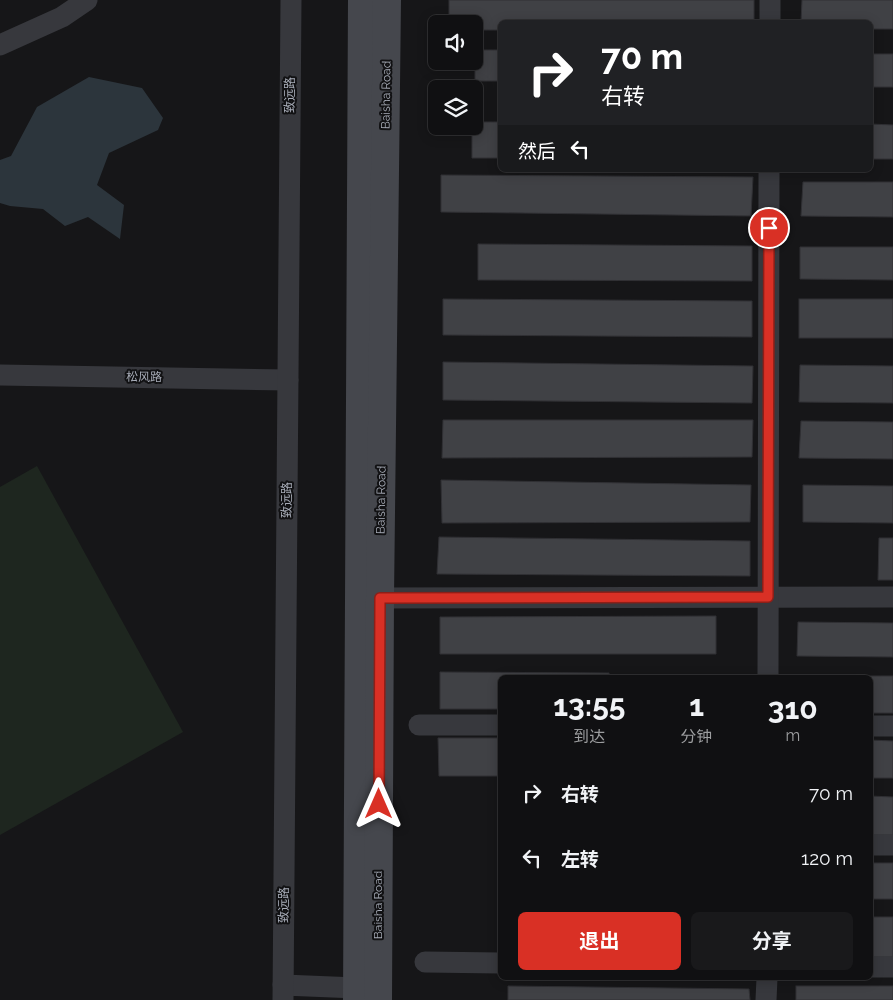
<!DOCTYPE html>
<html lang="zh">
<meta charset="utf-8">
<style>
:root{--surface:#101012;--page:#19191b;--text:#f1f3f6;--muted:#9c9d9f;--line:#303032;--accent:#d93025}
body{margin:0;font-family:Raleway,"Noto Sans SC",sans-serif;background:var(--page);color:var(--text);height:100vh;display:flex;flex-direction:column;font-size:19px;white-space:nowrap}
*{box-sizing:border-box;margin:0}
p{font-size:16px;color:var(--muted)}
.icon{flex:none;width:28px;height:28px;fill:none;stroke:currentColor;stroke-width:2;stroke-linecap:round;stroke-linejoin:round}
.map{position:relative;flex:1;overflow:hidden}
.panel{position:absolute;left:498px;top:675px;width:375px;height:305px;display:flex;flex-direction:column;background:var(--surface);border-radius:8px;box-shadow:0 2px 12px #0003,0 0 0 1px var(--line)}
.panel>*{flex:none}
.guide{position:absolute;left:498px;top:20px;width:375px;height:152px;border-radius:8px;box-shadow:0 2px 12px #0003,0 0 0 1px var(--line);background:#202124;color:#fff;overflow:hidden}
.controls{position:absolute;left:428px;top:15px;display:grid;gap:10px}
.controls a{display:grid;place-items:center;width:55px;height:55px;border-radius:8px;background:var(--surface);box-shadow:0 2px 12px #0003,0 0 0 1px var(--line);font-size:25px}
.pin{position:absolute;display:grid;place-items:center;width:42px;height:42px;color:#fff;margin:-21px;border:2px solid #fff;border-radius:50%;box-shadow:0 1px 5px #0007}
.me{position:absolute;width:55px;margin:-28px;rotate:0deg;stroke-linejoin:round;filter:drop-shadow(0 0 4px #0008)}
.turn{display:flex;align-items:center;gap:18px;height:105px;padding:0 20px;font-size:22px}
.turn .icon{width:65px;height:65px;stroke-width:2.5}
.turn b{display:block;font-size:35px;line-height:42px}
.then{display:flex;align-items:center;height:48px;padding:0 20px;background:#0003;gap:10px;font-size:19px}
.eta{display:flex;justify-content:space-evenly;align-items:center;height:85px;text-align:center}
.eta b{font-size:30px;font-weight:700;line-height:35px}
.cta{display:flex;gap:10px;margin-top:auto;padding:10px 20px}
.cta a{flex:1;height:58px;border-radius:8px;background:var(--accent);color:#fff;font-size:20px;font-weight:700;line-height:58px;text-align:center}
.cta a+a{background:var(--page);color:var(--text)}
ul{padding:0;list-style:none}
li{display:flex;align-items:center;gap:15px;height:65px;padding:0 20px}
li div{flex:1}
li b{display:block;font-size:19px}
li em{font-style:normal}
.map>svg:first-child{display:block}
.green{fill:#1e261f}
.water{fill:#2c353c}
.building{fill:#404145;stroke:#303034}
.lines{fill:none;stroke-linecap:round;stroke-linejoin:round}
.street{stroke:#37383d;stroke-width:21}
.secondary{stroke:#45474d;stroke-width:28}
.route-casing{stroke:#8d1f18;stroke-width:12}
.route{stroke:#d93025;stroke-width:9}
.labels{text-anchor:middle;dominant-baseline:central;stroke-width:4;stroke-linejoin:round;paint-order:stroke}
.street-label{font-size:12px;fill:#a8adb8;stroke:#111113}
</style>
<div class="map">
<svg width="893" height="1000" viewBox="0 0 893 1000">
<rect width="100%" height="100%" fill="#161618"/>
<path class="green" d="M 37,466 L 183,732 L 0,835 L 0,487 Z"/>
<path class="water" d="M 89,77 L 142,88 L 163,118 L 158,130 L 109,153 L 97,185 L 124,205 L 120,239 L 88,217 L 65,226 L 43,209 L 10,206 L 0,203 L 0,160 L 11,156 L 37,107 Z"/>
<g class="building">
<path d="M 449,0 L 754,0 L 754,22 L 500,22 L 500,30 L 474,30 L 474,24 L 449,24 Z"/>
<path d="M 802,0 L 893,0 L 893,29 L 870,29 L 870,22 L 801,22 Z"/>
<rect x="475" y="50" width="25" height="31"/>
<rect x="870" y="54" width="23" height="33"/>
<path d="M 474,122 L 500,122 L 500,158 L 472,158 L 472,126 L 474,126 Z"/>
<path d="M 870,124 L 893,125 L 893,159 L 870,159 Z"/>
<path d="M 441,175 L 753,177 L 751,216 L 441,212 Z"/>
<path d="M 803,182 L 893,182 L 893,217 L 801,216 Z"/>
<path d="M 478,244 L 752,246 L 752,281 L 478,280 Z"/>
<path d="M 800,247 L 893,247 L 893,280 L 800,279 Z"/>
<path d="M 443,299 L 752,301 L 752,337 L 443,335 Z"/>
<rect x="799" y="299" width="94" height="39"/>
<path d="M 443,362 L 753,366 L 752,403 L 443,400 Z"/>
<path d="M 800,365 L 893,366 L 893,403 L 799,402 Z"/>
<path d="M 443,420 L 753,420 L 752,457 L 442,458 Z"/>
<path d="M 801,421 L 893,422 L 893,459 L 799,458 Z"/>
<path d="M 441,480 L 751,485 L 750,522 L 442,523 Z"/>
<path d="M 803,485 L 893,486 L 893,523 L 803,522 Z"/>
<path d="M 439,537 L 750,541 L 750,576 L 437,574 Z"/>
<path d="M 879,538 L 893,538 L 893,580 L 878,580 Z"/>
<path d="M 716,616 L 716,654 L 440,654 L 440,617 Z"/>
<path d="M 798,622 L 893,623 L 893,657 L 797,656 Z"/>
<path d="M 440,672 L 609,673 L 609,678 L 500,678 L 500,709 L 440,709 Z"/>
<path d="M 798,676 L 893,676 L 893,713 L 870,713 L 870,678 L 798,678 Z"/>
<path d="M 438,738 L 500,738 L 500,776 L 439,776 Z"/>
<path d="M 870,740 L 893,741 L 893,778 L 870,778 Z"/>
<path d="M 870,796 L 893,797 L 893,835 L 870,835 Z"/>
<rect x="870" y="863" width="23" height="36"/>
<rect x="870" y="917" width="23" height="40"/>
<path d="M 508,986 L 749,989 L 750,1000 L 508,1000 Z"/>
<rect x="796" y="986" width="97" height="14"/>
</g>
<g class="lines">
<g class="street">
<path d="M 770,22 L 770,0"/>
<path d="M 0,45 L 62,17 L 87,0"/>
<path d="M 0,375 L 288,380"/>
<path d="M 366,598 L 893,597"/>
<path d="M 768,678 L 769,170"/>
<path d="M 419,725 L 500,725"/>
<path d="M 870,726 L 893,726"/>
<path d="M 870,845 L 893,845"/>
<path d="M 425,962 L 500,963"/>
<path d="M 870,967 L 893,967"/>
<path d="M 283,985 L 357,988"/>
<path d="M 283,1000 L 291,0"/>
<path d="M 766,1000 L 767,978"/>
</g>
<g class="secondary">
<path d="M 357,1000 L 362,0"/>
<path d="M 378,1000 L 380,598 L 387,0"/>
</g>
</g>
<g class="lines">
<defs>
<path id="route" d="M 379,804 L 380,598 L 768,597 L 769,228"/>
</defs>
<use href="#route" class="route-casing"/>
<use href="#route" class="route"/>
</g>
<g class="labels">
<g class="street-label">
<text transform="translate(290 95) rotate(-90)">致远路</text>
<text transform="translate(386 95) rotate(-89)">Baisha Road</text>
<text transform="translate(144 377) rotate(1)">松风路</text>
<text transform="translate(287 500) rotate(-90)">致远路</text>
<text transform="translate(381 500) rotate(-89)">Baisha Road</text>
<text transform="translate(284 905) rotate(-90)">致远路</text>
<text transform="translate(378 905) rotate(-90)">Baisha Road</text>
</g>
</g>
</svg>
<div class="controls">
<a><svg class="icon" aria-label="sound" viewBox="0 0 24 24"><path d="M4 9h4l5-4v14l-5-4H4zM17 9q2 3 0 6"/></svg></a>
<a><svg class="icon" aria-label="layers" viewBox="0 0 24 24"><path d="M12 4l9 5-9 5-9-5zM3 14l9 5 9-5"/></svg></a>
</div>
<div class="pin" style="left:769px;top:228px;background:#d93025"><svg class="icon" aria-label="arrive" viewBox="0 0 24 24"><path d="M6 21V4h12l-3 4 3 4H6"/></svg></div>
<svg class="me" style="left:379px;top:804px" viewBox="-20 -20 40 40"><path d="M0-17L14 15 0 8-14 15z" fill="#d93025" stroke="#fff" stroke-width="4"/></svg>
<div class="guide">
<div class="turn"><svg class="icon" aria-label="right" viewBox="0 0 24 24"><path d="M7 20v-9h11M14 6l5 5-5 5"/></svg><div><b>70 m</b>右转</div></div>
<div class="then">然后<svg class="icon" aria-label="left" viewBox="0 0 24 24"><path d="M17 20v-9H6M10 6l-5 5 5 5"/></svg></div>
</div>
<section class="panel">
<div class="eta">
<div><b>13:55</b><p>到达</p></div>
<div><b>1</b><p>分钟</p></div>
<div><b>310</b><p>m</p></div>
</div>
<ul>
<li><svg class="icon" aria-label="right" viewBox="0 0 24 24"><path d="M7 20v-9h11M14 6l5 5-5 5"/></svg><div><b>右转</b></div><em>70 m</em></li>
<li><svg class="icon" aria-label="left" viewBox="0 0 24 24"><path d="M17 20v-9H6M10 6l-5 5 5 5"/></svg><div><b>左转</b></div><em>120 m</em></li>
</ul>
<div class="cta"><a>退出</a><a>分享</a></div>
</section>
</div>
